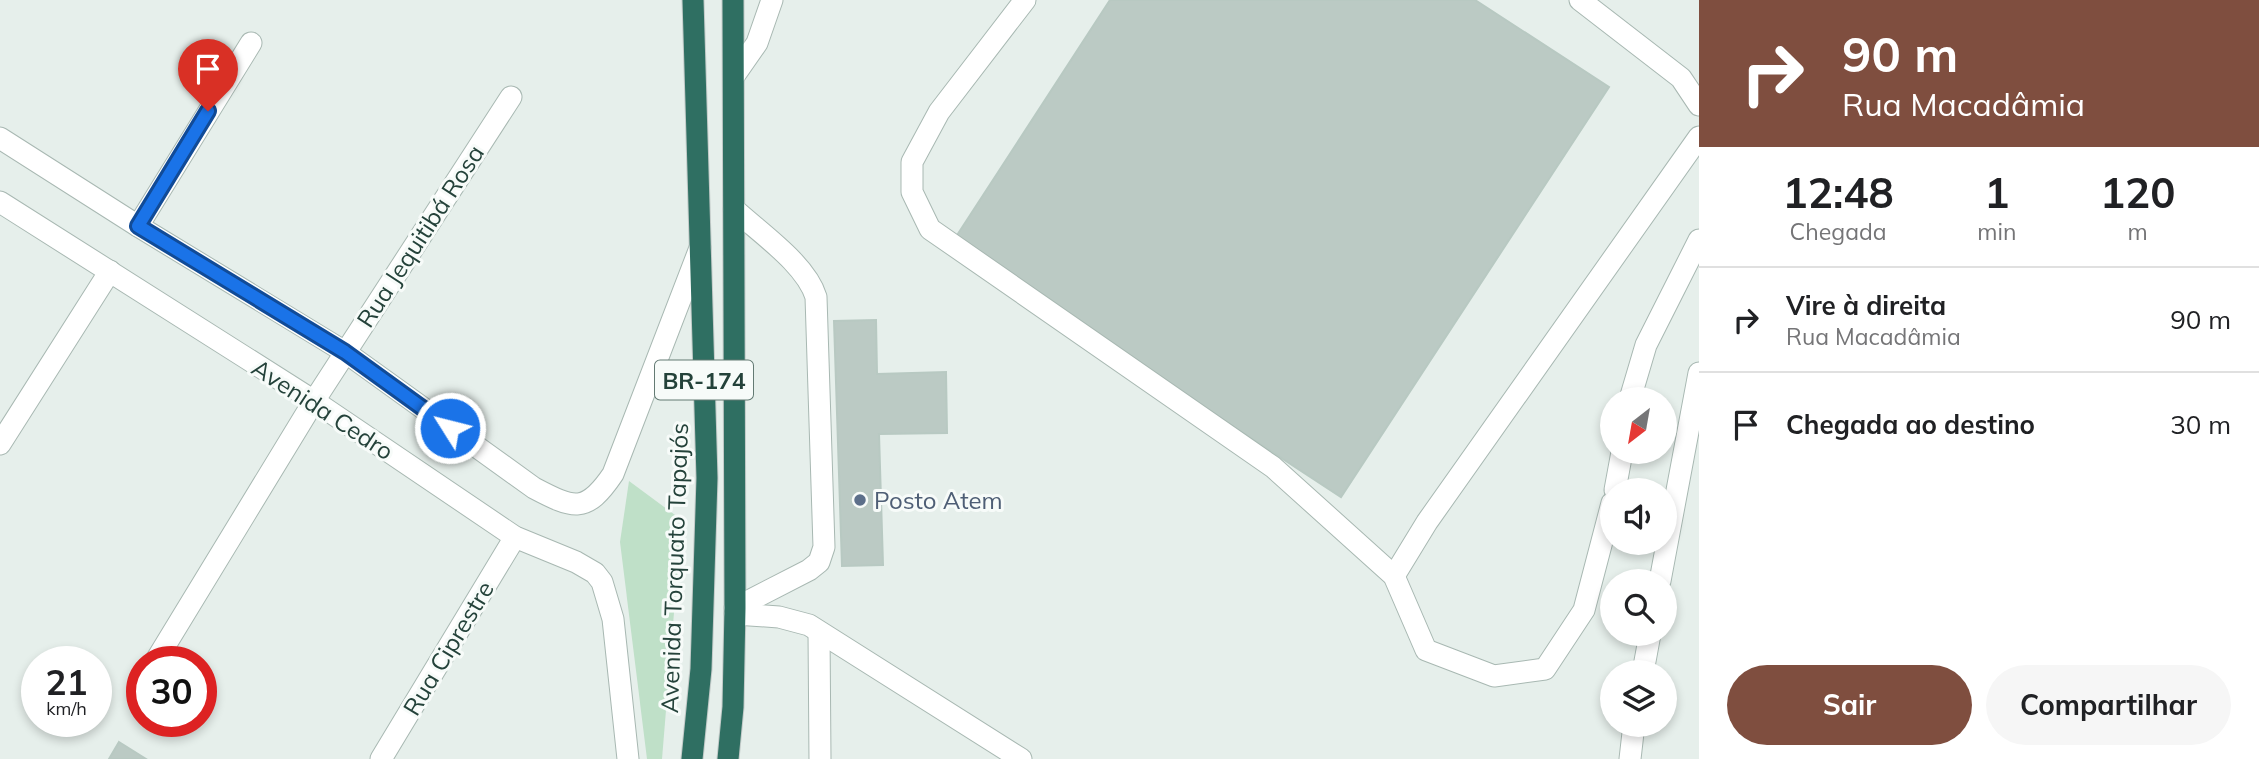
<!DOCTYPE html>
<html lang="pt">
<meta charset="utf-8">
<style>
:root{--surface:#fff;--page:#f6f6f6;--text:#202124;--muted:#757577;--line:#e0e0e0;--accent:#7f4e3f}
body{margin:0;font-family:Mulish,sans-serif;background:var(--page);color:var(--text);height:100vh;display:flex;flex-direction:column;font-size:26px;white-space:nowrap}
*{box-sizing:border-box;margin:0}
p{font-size:23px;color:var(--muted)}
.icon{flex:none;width:38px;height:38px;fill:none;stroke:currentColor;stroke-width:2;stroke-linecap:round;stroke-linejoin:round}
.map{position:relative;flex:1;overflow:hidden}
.drawer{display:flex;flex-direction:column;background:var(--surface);width:560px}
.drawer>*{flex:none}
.banner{background:#7f4e3f;color:#fff;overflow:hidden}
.needle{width:46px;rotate:211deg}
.buttons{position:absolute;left:1600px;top:387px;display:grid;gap:14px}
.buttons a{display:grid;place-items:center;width:77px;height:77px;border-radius:50%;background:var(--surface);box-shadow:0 4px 10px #0003;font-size:35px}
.speed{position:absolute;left:21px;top:646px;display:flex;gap:14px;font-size:35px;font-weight:700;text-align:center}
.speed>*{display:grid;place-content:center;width:91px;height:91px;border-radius:50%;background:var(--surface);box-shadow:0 4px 10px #0003;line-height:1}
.speed small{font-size:18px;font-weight:400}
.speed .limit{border:10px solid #d22;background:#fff;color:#111}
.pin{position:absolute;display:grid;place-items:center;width:60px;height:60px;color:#fff;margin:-72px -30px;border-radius:50% 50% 50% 0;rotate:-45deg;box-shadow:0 0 7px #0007}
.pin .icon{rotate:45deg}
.me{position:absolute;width:77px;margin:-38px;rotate:306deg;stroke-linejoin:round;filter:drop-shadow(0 0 5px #0008)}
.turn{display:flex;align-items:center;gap:24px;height:147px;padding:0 28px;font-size:32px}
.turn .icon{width:91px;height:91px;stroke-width:2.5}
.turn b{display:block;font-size:49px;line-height:60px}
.eta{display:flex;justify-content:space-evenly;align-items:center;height:119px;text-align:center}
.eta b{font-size:42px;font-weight:700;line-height:49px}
.button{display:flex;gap:14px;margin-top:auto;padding:14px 28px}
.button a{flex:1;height:80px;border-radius:42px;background:var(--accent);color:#fff;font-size:28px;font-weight:700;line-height:80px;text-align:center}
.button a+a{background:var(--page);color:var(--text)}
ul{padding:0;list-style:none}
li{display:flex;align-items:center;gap:21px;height:105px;padding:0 28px;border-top:2px solid var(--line)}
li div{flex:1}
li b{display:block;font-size:26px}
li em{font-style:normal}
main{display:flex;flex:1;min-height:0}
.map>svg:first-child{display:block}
.green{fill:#bfe0c8}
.building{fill:#bbcac4;stroke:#b8c9c2;stroke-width:2}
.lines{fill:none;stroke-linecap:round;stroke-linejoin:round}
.minor-casing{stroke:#a8b8b2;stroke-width:23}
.highway-casing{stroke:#c2cac8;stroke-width:23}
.minor{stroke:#fff;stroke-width:21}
.highway{stroke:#2f6f62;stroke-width:21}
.route-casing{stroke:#114b97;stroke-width:18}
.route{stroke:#1a73e8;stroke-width:12}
.service-dot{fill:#5c6f8a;stroke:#f7fbf9;stroke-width:2.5}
.labels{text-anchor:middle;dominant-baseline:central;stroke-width:6;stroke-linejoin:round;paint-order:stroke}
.shield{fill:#f7fbf9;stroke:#637a73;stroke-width:2}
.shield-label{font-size:23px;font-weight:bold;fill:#24423a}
.street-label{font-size:24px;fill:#24423a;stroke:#f7fbf9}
.service-label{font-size:24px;fill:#4e5e75;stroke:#f7fbf9;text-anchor:start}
</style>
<main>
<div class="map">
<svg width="1699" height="759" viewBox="0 0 1699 759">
<rect width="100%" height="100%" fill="#e6efeb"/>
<path class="green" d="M 629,481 L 675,515 L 680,539 L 662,759 L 647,759 L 620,542 Z"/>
<g class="building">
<path d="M 1110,0 L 1475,0 L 1609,87 L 1341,497 L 952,243 Z"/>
<path d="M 876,320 L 877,374 L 946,372 L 947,433 L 879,434 L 883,565 L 842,566 L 834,321 Z"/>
<path d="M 119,742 L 146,759 L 109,759 Z"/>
</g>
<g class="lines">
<defs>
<g id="minor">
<path d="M 1025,0 L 939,112 L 912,162 L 912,192 L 930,229 L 1273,467 L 1394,576 L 1426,650 L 1494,676 L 1545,669 L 1584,610 L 1612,503"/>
<path d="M 1580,0 L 1681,78 L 1699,105"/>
<path d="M 734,76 L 757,43 L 772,0"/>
<path d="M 0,138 L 138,226 L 345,352 L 534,488 C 574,509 586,514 613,474 L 700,248"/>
<path d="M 0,202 L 314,401 L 515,537 L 576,562 L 595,573 L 602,582 L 613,619 L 628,759"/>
<path d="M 734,209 C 760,233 806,264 816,297 L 824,547 L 819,562 L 809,570 L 735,608"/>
<path d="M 138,226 L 251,43"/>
<path d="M 1630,399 L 1646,345 L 1699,240"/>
<path d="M 0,444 L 110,271"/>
<path d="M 1615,490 L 1622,452"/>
<path d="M 1394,576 L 1427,522 L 1699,137"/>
<path d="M 1660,581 L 1699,373"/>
<path d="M 735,614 L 779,617 L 809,625 L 1021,759"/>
<path d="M 819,632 L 820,759"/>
<path d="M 155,662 L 314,401 L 511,97"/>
<path d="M 1643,672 L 1650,634"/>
<path d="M 141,684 L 142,682"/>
<path d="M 381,759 L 515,537"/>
<path d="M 1630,759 L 1634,724"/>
</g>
<g id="highway">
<path d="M 692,759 L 701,669 L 707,478 L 693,0"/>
<path d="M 728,759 L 733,707 L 735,608 L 733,0"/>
</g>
</defs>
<use href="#minor" class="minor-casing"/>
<use href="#highway" class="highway-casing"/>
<use href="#minor" class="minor"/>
<use href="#highway" class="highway"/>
</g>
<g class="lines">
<defs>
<path id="route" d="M 208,111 L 138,226 L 345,352 L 450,428"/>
</defs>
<use href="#route" class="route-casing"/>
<use href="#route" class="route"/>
</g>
<circle class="service-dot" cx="860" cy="500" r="7"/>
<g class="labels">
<rect class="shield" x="655" y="360.5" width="98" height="39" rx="5"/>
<g class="shield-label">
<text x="704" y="380">BR-174</text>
</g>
<g class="street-label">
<text transform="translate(420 236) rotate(-57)">Rua Jequitibá Rosa</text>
<text transform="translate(323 409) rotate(33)">Avenida Cedro</text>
<text transform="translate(674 568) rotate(-88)">Avenida Torquato Tapajós</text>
<text transform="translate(448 648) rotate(-59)">Rua Ciprestre</text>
</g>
<g class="service-label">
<text x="874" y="500">Posto Atem</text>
</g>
</g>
</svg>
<div class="buttons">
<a><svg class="needle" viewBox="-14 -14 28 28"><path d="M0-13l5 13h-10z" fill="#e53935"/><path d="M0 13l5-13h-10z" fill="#757577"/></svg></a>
<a><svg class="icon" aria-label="sound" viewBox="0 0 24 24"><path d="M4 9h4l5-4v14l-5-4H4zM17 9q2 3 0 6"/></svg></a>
<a><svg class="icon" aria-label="search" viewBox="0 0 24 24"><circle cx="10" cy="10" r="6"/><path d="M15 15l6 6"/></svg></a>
<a><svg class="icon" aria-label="layers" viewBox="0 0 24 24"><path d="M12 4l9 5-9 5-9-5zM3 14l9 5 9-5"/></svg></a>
</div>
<div class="speed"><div>21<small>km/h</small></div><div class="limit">30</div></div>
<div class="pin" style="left:208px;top:111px;background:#d93025"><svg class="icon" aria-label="arrive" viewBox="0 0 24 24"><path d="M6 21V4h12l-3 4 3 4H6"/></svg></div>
<svg class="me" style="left:450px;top:428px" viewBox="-20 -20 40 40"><circle r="17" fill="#1a73e8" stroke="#fff" stroke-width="3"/><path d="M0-11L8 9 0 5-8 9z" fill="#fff"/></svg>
</div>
<section class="drawer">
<div class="banner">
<div class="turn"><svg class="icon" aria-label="right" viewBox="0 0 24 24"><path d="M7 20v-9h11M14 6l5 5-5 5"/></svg><div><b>90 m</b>Rua Macadâmia</div></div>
</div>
<div class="eta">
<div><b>12:48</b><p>Chegada</p></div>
<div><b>1</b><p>min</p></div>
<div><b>120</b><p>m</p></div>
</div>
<ul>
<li><svg class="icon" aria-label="right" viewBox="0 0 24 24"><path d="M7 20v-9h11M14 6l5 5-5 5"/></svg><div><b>Vire à direita</b><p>Rua Macadâmia</p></div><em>90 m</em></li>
<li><svg class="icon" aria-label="arrive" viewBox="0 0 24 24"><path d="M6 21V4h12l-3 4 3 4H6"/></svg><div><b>Chegada ao destino</b></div><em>30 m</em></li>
</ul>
<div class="button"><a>Sair</a><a>Compartilhar</a></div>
</section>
</main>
